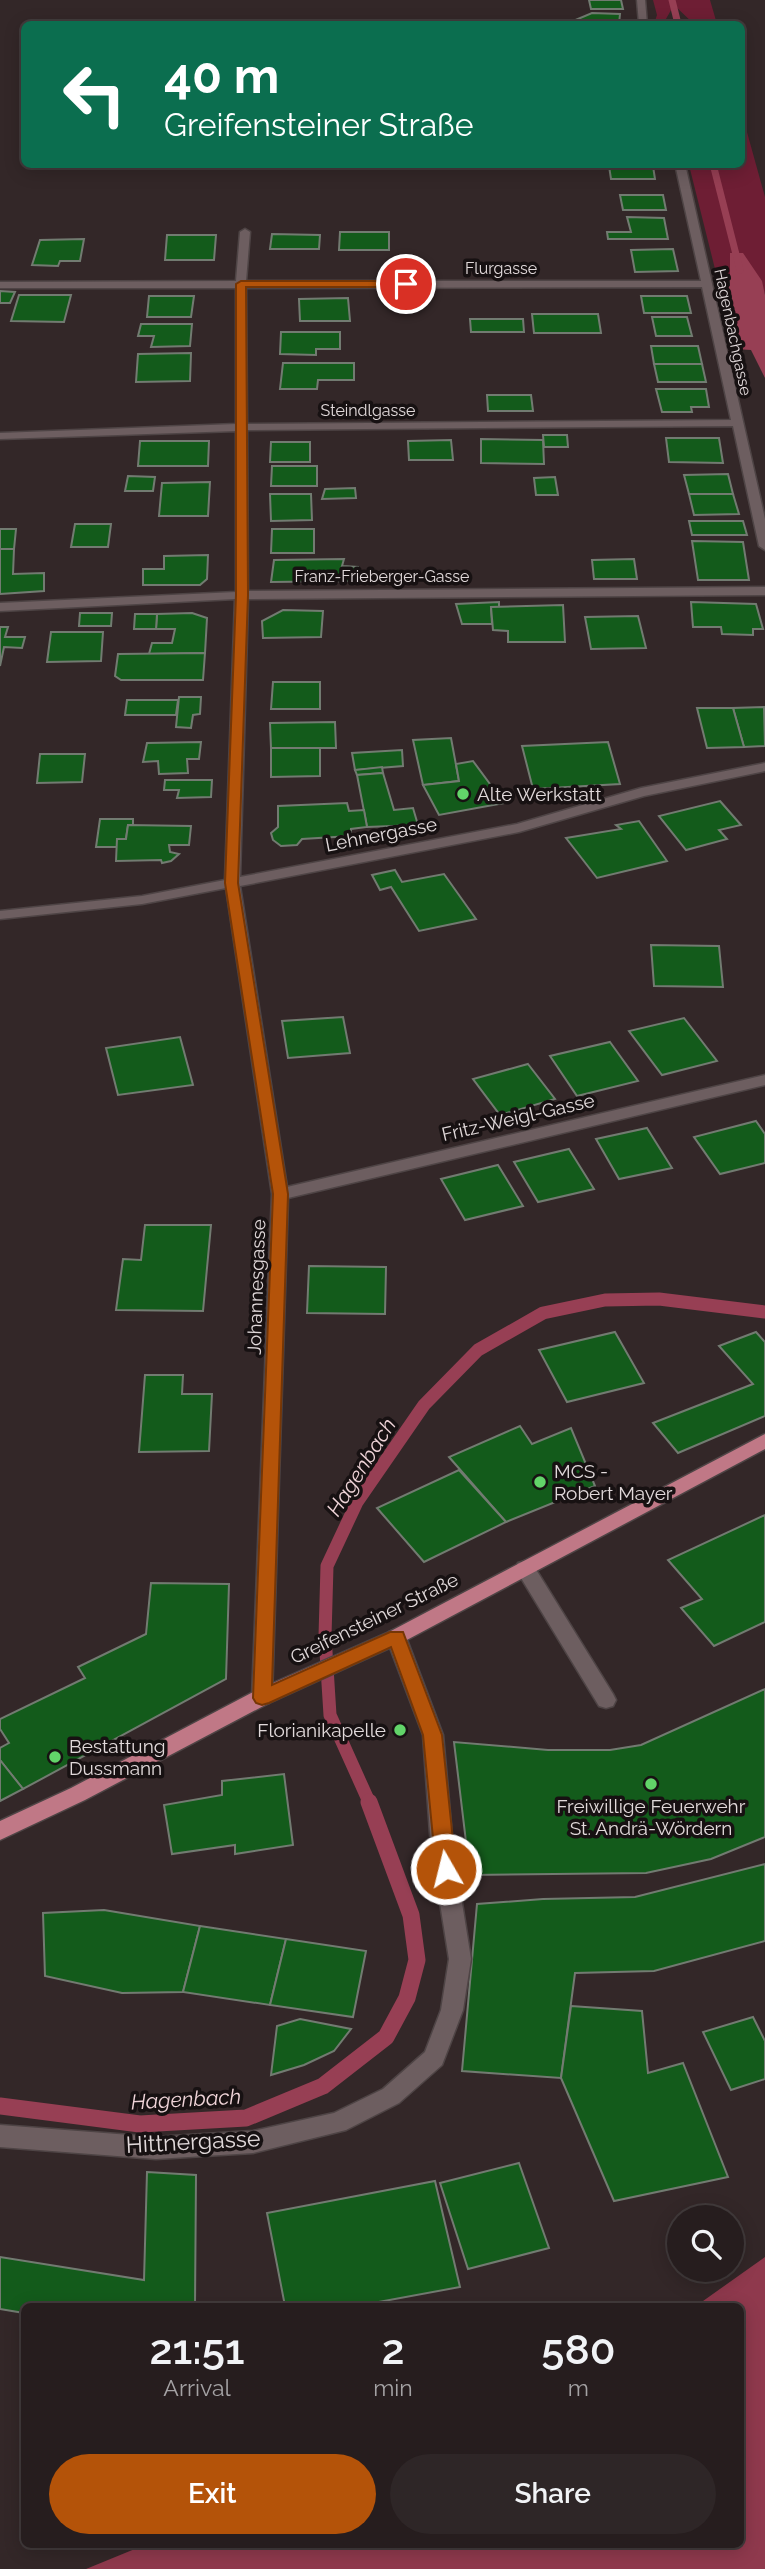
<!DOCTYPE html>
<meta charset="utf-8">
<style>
:root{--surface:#261d1e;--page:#2e2627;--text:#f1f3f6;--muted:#a4a2a4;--line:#423b3c;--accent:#b45309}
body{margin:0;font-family:Raleway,sans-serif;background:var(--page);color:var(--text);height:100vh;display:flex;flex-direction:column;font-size:26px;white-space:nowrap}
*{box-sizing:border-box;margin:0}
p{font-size:23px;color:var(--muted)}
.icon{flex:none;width:38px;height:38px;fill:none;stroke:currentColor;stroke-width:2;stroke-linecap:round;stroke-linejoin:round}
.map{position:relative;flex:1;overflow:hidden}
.details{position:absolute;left:21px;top:2303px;width:723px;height:245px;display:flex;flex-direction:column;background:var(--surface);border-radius:10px;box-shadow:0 4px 18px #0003,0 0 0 2px var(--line)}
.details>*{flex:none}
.banner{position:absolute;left:21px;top:21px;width:724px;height:147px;border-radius:10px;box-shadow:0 4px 18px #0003,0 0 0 2px var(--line);background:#0b6e4f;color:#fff;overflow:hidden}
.controls{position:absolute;left:667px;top:2205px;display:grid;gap:14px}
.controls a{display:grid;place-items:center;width:77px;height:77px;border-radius:50%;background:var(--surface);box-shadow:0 4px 18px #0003,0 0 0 2px var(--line);font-size:35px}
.pin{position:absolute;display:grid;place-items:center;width:60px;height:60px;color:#fff;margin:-30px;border:4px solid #fff;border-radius:50%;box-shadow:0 2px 7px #0007}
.me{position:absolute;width:77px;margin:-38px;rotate:352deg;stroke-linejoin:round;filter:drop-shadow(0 0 5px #0008)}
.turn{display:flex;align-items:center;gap:24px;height:147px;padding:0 28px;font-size:32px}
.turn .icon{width:91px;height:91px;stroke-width:2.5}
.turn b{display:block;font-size:49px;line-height:60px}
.eta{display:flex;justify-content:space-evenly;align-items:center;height:119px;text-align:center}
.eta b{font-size:42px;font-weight:600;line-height:49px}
.action{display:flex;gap:14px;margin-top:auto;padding:14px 28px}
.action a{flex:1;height:80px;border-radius:42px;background:var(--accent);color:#fff;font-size:28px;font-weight:600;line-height:80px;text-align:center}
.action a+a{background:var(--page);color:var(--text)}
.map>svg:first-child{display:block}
.green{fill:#6e1e34}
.forest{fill:#8f394d}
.water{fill:#973f54}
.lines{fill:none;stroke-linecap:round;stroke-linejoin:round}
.stream-far2{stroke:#973f54;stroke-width:7}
.stream-far1{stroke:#973f54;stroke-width:13}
.stream{stroke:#973f54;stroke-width:17}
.building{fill:#135b1b;stroke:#727b71;stroke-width:2}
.minor-casing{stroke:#4e4445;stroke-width:3}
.major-casing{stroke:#4e4445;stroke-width:3}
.minor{fill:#6d5e60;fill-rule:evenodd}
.major{fill:#c07886;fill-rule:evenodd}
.route{fill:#b45309;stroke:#753606;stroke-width:2}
.poi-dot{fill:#62d469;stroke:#171112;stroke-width:2.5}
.labels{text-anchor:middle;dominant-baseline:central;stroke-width:7;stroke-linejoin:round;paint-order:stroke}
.far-street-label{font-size:16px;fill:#e1d9da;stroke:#171112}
.poi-label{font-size:19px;fill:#e1d9da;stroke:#171112;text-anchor:start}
.street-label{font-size:19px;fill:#e1d9da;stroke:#171112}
.water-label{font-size:21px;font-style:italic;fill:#efd4d8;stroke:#171112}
.near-street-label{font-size:23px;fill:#e1d9da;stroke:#171112}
</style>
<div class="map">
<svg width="765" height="2569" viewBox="0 0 765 2569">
<rect width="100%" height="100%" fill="#332728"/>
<g class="green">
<path d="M 653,0 L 710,0 L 717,24 L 694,24 L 674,5 L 663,24 L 654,24 L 657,15 Z"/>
<path d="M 742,114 L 765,197 L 765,295 L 761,281 L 730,254 L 732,281 L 718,281 L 689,165 L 742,164 Z"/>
</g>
<path class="forest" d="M 765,2257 L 765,2569 L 86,2569 L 147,2544 L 740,2544 L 740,2306 L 696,2306 Z"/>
<path class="water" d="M 730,253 L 743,253 L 762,281 L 765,295 L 765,378 L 751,350 L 735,349 L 719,286 L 730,286 Z"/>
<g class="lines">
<g class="stream-far2">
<path d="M 672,0 L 678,24"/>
<path d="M 713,164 L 740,270"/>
</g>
<path class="stream-far1" d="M 370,1804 L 330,1715 L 325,1636 L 327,1566 L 357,1502 L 424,1405 L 478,1350 L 543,1313 L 605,1300 L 659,1299 L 765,1312"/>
<path class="stream" d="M 0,2106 L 140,2124 L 246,2118 L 323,2086 L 386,2037 L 407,1998 L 417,1960 L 411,1915 L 369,1802"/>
</g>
<g class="building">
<path d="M 589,0 L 621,0 L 623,9 L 591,9 Z"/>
<path d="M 592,13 L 620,14 L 619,24 L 566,24 Z"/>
<path d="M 609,166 L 653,166 L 655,179 L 611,179 Z"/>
<path d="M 620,195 L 663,195 L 666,210 L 623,210 Z"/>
<path d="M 627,217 L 664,218 L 668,239 L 608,239 L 607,232 L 631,232 Z"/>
<path d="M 340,232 L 389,232 L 389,250 L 339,250 Z"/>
<path d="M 272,234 L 320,235 L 319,249 L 270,249 Z"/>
<path d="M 167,235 L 216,235 L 214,260 L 165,260 Z"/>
<path d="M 84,239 L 80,261 L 60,261 L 58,266 L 32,265 L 40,240 Z"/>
<path d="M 673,249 L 678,271 L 635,272 L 631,250 Z"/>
<path d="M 0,291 L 15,292 L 10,303 L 0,303 Z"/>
<path d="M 19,295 L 71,295 L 64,322 L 11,321 Z"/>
<path d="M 149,296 L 194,296 L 191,317 L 147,317 Z"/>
<path d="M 641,296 L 687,296 L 691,313 L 644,313 Z"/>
<path d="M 348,298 L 350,321 L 300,321 L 299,299 Z"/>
<path d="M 532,314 L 598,314 L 601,333 L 534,333 Z"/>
<path d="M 652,317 L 687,317 L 692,336 L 656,336 Z"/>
<path d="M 470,319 L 523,319 L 524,332 L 471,332 Z"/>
<path d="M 141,324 L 192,324 L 190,346 L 151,347 L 154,336 L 138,336 Z"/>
<path d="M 281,332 L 340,332 L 340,349 L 316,349 L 316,355 L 280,354 Z"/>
<path d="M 651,346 L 698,346 L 702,364 L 654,364 Z"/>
<path d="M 191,353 L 190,381 L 136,382 L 138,354 Z"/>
<path d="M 283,363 L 354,363 L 354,380 L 318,380 L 317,389 L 280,389 Z"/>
<path d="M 654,364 L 702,364 L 706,382 L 658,382 Z"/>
<path d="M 656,389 L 706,389 L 709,407 L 691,407 L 692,412 L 662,412 Z"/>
<path d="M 487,395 L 531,395 L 533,411 L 488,411 Z"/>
<path d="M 543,435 L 567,435 L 568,447 L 544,447 Z"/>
<path d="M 666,438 L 719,438 L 723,463 L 669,462 Z"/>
<path d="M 481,439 L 543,440 L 544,464 L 481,463 Z"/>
<path d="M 451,440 L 453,460 L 409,460 L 408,441 Z"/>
<path d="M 140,441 L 209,441 L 208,466 L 138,466 Z"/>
<path d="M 271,442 L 310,442 L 310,462 L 270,462 Z"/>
<path d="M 272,466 L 317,466 L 317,486 L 271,486 Z"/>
<path d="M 728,474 L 733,494 L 689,494 L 684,475 Z"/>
<path d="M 128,476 L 155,477 L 153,491 L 125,491 Z"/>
<path d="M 555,477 L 558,495 L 536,495 L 534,478 Z"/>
<path d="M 210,482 L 208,516 L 159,516 L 162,483 Z"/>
<path d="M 355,488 L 356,498 L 322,499 L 325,489 Z"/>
<path d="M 270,494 L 311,494 L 312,520 L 271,521 Z"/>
<path d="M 689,494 L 733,494 L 739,514 L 694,515 Z"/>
<path d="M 689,521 L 743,521 L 747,535 L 692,535 Z"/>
<path d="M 75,524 L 111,524 L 108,547 L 71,547 Z"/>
<path d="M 0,529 L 16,529 L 14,549 L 0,549 Z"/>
<path d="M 272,529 L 314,529 L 314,553 L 271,553 Z"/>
<path d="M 692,541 L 743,542 L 749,580 L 698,580 Z"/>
<path d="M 0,549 L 14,549 L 13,574 L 44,573 L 44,591 L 0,594 Z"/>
<path d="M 208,555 L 207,579 L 200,585 L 143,585 L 143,569 L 164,569 L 164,556 Z"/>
<path d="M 344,559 L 342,566 L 358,567 L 357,581 L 271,582 L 274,560 Z"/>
<path d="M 634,559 L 637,579 L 594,579 L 592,560 Z"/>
<path d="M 499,602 L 499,607 L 491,607 L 492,624 L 462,624 L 456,604 Z"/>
<path d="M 691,602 L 756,604 L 763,629 L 753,629 L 753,635 L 722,634 L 721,627 L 693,627 Z"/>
<path d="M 563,605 L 565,642 L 508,642 L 508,631 L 493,630 L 491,607 Z"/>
<path d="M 283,610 L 323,611 L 321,637 L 263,638 L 262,621 Z"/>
<path d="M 80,613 L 112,613 L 111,626 L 79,626 Z"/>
<path d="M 192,613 L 207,618 L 205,653 L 149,654 L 152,643 L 172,643 L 175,629 L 156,629 L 157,614 Z"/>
<path d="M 135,614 L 157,614 L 156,629 L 134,629 Z"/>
<path d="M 638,616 L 646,648 L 591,649 L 585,617 Z"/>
<path d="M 0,627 L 8,627 L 5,637 L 25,637 L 22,648 L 4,647 L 0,666 Z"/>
<path d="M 51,632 L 103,632 L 101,661 L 47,662 Z"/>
<path d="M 205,653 L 203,680 L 121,680 L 115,676 L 118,654 Z"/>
<path d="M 273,682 L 320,682 L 320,709 L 271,709 Z"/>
<path d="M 179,697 L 201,697 L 200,714 L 193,715 L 191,728 L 176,727 Z"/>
<path d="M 127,700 L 178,700 L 176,715 L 125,715 Z"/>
<path d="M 764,707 L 765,746 L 744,747 L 733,708 Z"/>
<path d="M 697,708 L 733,708 L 744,747 L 707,748 Z"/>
<path d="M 335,722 L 336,748 L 271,748 L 270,723 Z"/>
<path d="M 451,738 L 459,781 L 423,785 L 413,740 Z"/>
<path d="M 201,742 L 199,759 L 187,759 L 188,773 L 159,774 L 158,761 L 143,762 L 147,743 Z"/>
<path d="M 608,742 L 620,784 L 533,789 L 522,746 Z"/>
<path d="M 271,748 L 320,748 L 320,776 L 271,777 Z"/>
<path d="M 402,750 L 403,766 L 355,770 L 352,753 Z"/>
<path d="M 40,754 L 85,754 L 82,782 L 37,783 Z"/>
<path d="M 473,761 L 504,803 L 439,815 L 423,785 L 459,781 L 456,764 Z"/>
<path d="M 382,767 L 383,773 L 357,775 L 355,770 Z"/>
<path d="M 383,773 L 394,810 L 413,808 L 418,825 L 367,827 L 357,775 Z"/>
<path d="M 165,780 L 212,780 L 211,797 L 177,798 L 179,790 L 164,790 Z"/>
<path d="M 720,801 L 741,825 L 719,830 L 727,839 L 686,850 L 659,816 Z"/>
<path d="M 347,803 L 349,811 L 364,810 L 367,827 L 351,829 L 351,836 L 302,839 L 297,845 L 281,846 L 273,840 L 271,833 L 278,827 L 278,806 Z"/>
<path d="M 100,819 L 133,819 L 133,825 L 128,825 L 126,839 L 117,839 L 117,847 L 96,847 Z"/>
<path d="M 639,821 L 667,861 L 597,878 L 566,838 L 621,829 L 616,825 Z"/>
<path d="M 128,825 L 191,826 L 189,845 L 169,845 L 170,852 L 179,854 L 171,861 L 162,863 L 161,860 L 116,861 L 117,839 L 126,839 Z"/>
<path d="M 395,870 L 402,882 L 444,874 L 476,919 L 419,931 L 391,887 L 380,890 L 372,875 Z"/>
<path d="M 651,945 L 719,946 L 723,987 L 654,986 Z"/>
<path d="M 343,1017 L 350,1053 L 288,1058 L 282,1021 Z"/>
<path d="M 684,1018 L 717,1061 L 662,1075 L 629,1031 Z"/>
<path d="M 180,1037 L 193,1085 L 118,1095 L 106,1048 Z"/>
<path d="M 610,1042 L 638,1081 L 577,1096 L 550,1056 Z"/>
<path d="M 528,1064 L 555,1099 L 500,1115 L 473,1079 Z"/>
<path d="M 756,1121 L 765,1134 L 765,1163 L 720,1174 L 694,1137 Z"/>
<path d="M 647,1128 L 672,1168 L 619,1179 L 596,1139 Z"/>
<path d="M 569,1149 L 594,1189 L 538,1202 L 514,1162 Z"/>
<path d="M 498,1165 L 523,1206 L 465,1220 L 441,1179 Z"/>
<path d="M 145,1225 L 211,1225 L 203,1311 L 116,1310 L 123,1259 L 141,1260 Z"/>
<path d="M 309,1266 L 386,1267 L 385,1314 L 307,1313 Z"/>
<path d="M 615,1332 L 644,1383 L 567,1402 L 539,1350 Z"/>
<path d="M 756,1332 L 765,1342 L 765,1416 L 678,1453 L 653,1423 L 753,1384 L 719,1346 Z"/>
<path d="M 145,1375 L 183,1375 L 182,1394 L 212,1394 L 209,1451 L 139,1452 Z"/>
<path d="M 520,1426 L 532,1444 L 571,1428 L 595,1486 L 506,1522 L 449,1457 Z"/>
<path d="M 459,1470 L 506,1522 L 424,1562 L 377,1508 Z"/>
<path d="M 765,1515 L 765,1622 L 714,1646 L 681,1608 L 702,1599 L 668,1560 Z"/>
<path d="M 151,1583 L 229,1584 L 226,1679 L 23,1789 L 0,1760 L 0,1748 L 9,1743 L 0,1729 L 0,1719 L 85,1678 L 78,1667 L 146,1634 Z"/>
<path d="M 765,1689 L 765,1837 L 711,1859 L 646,1873 L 470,1875 L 454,1742 L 548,1750 L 610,1750 L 641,1745 Z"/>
<path d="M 0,1760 L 23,1789 L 0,1801 Z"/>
<path d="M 284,1774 L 293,1845 L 235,1854 L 235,1845 L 172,1854 L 164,1805 L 222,1795 L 222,1781 Z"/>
<path d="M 765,1864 L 765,1941 L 654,1971 L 575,1973 L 561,2078 L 462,2071 L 477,1904 L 543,1899 L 635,1897 Z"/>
<path d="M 104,1910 L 200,1926 L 183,1992 L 122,1993 L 45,1976 L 43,1913 Z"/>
<path d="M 200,1926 L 286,1939 L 270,2005 L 183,1992 Z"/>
<path d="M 286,1939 L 366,1951 L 353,2017 L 270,2005 Z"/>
<path d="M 571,2006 L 642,2011 L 648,2073 L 683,2063 L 728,2177 L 614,2201 L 561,2078 Z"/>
<path d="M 753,2017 L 765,2041 L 765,2079 L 731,2090 L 703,2032 Z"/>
<path d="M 300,2019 L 351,2029 L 334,2051 L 304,2065 L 271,2075 L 277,2026 Z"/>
<path d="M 519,2163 L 549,2248 L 468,2269 L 440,2183 Z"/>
<path d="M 147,2172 L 196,2175 L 195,2306 L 24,2306 L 24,2313 L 0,2309 L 0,2257 L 144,2280 Z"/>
<path d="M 435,2181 L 460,2287 L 357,2306 L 285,2306 L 267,2213 Z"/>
</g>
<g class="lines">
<defs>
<g id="minor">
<path d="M 637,0 L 645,0 L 647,24 L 639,24 Z"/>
<path d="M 675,164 L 685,164 L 765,519 L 765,550 L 759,546 L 733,426 L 247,430 L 248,591 L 765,587 L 765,595 L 248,599 L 240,877 L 517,824 L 641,788 L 765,763 L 765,771 L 644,796 L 519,832 L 240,886 L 287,1187 L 765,1075 L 765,1085 L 288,1198 L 272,1697 L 269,1703 L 262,1705 L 255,1703 L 252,1697 L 272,1194 L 226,888 L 142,904 L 0,919 L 0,911 L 142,896 L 225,880 L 235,599 L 0,611 L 0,603 L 236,592 L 236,431 L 0,439 L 0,433 L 236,424 L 236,288 L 0,288 L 0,282 L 236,281 L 240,232 L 245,229 L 250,232 L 246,281 L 701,281 ZM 702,287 L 731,420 L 247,424 L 246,288 Z"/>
<path d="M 525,1561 L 532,1563 L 613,1694 L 616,1700 L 613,1706 L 606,1708 L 599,1706 L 518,1573 L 515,1568 L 518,1563 Z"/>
<path d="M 396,1629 L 403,1632 L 406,1637 L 443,1735 L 453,1847 L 471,1959 L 463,2010 L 442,2065 L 399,2103 L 346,2130 L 253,2153 L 156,2159 L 0,2147 L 0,2125 L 156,2137 L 253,2131 L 334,2113 L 383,2089 L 425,2052 L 441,2010 L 449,1959 L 431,1847 L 423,1735 L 386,1637 L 389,1632 Z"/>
</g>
<path id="major" d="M 765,1434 L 765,1449 L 403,1642 L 269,1703 L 85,1800 L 0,1840 L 0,1821 L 71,1788 L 255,1691 L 389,1632 Z"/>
</defs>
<use href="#minor" class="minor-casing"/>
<use href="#major" class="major-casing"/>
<use href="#minor" class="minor"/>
<use href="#major" class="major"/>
</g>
<path class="route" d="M 241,281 L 406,281 L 411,284 L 406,287 L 246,287 L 248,595 L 238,883 L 288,1194 L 272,1685 L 390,1632 L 403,1632 L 442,1735 L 456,1869 L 453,1875 L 446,1878 L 439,1875 L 436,1869 L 423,1735 L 391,1647 L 269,1703 L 262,1705 L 256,1703 L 253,1698 L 273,1194 L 225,883 L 236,595 L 236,284 Z"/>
<g class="poi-dot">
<circle cx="463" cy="794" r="7"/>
<circle cx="540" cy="1482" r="7"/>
<circle cx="400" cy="1730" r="7"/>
<circle cx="55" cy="1757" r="7"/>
<circle cx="651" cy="1784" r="7"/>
</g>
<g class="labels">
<g class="far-street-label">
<text x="501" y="268">Flurgasse</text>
<text transform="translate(733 332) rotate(78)">Hagenbachgasse</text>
<text x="368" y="410">Steindlgasse</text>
<text x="382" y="576">Franz-Frieberger-Gasse</text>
</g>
<g class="poi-label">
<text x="477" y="794">Alte Werkstatt</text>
<text x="554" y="1471">MCS -<tspan x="554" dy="22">Robert Mayer</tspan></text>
<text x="386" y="1730" text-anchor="end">Florianikapelle</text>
<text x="69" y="1746">Bestattung<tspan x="69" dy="22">Dussmann</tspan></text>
<text x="651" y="1806" text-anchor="middle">Freiwillige Feuerwehr<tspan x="651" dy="22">St. Andrä-Wördern</tspan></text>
</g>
<g class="street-label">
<text transform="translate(381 834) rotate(-11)">Lehnergasse</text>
<text transform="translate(518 1117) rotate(-13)">Fritz-Weigl-Gasse</text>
<text transform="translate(256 1287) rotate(-88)">Johannesgasse</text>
<text transform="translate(374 1618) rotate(-26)">Greifensteiner Straße</text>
</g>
<g class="water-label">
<text transform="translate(361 1467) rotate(-58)">Hagenbach</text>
<text transform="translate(186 2099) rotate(-3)">Hagenbach</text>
</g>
<g class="near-street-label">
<text transform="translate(193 2141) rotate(-3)">Hittnergasse</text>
</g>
</g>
</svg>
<div class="controls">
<a><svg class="icon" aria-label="search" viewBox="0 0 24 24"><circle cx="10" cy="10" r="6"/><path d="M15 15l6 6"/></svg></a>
</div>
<div class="pin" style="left:406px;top:284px;background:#d93025"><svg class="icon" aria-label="arrive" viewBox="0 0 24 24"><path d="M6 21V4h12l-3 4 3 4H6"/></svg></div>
<svg class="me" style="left:446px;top:1869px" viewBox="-20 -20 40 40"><circle r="17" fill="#b45309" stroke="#fff" stroke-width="3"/><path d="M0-11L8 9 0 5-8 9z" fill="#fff"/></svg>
<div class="banner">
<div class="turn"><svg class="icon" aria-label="left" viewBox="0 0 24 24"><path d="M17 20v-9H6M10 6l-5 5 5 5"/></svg><div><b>40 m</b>Greifensteiner Straße</div></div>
</div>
<section class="details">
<div class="eta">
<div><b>21:51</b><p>Arrival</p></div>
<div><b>2</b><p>min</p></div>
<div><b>580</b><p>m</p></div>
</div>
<div class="action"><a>Exit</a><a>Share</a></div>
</section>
</div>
